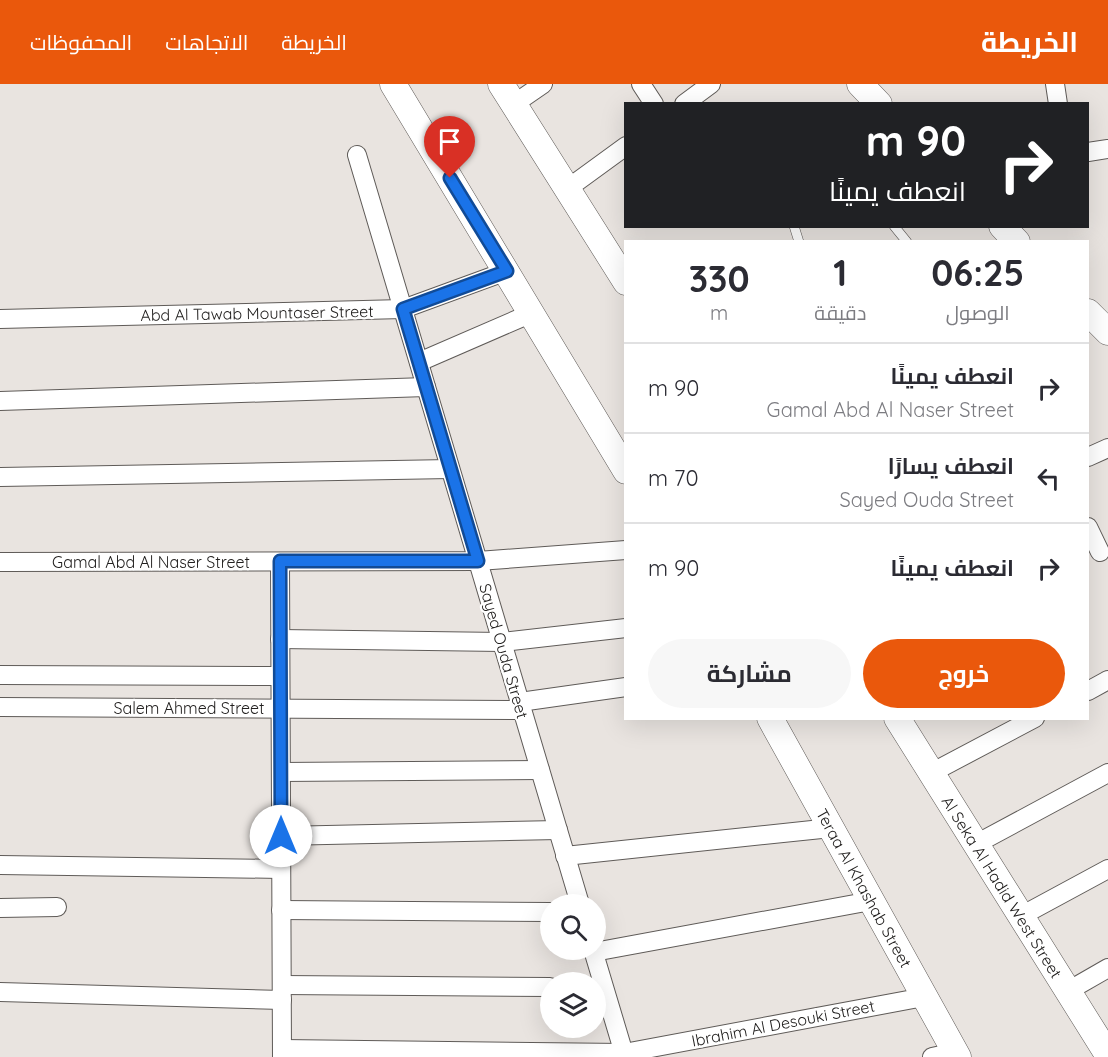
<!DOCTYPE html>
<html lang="ar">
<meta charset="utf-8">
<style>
:root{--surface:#fff;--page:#f7f7f7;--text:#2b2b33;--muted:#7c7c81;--line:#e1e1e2;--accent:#ea580c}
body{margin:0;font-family:Quicksand,Cairo,sans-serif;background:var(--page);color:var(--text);direction:rtl;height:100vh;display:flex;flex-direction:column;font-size:22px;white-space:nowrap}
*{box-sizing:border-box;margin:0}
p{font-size:20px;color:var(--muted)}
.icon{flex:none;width:33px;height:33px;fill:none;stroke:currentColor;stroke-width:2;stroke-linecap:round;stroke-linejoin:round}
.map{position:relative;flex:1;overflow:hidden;direction:ltr}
.sheet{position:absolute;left:624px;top:156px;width:465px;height:480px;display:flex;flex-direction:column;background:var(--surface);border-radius:0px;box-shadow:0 6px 24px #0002;direction:rtl}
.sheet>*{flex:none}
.hud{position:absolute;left:624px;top:18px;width:465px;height:126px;border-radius:0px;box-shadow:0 6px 24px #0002;direction:rtl;background:#202124;color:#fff;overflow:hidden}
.tools{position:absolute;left:540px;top:810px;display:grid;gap:12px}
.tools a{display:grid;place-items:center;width:66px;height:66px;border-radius:50%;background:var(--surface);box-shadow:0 6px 24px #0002;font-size:30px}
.pin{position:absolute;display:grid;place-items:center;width:51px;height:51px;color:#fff;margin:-62px -26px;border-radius:50% 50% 50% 0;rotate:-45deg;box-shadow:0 0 6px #0007}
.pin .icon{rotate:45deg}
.me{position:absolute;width:66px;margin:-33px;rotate:0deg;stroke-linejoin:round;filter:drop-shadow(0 0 4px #0008)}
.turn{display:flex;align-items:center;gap:21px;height:126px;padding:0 24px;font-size:27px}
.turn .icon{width:78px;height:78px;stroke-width:2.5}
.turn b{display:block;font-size:42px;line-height:51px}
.eta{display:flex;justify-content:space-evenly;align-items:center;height:102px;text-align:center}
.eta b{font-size:36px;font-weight:700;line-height:42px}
.action{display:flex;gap:12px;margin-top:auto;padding:12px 24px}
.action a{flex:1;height:69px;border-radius:36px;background:var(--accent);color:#fff;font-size:24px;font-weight:700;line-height:69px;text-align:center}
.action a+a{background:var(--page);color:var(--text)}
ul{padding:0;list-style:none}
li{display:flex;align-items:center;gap:18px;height:90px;padding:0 24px;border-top:2px solid var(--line)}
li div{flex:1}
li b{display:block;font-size:22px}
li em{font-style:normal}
header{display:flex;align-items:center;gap:36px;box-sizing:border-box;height:84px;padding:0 30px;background:var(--accent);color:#fff}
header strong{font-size:28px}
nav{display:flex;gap:33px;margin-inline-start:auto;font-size:21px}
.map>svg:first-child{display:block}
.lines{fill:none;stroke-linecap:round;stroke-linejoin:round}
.lane-casing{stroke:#5f5b58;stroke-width:10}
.street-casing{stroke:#5f5b58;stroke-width:20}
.secondary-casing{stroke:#5f5b58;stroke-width:27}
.lane{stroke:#fff;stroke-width:9}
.street{stroke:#fff;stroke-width:18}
.secondary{stroke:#fff;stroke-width:26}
.route-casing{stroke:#114b97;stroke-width:15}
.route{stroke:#1a73e8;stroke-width:10}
.labels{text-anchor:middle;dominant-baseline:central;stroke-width:4.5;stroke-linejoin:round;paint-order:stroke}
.street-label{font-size:16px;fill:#22201f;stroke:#fff}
</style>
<header>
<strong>الخريطة</strong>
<nav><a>الخريطة</a><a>الاتجاهات</a><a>المحفوظات</a></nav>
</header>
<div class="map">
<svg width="1108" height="973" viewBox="0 0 1108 973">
<rect width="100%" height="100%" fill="#e9e4e0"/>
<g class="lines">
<defs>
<g id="lane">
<path d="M 794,142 L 799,158"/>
<path d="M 894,142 L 907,158"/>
</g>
<g id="street">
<path d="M 641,0 L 654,20"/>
<path d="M 1055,0 L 1058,20"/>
<path d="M 514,20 L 543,0"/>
<path d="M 684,20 L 711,0"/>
<path d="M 1088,68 L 1108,65"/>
<path d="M 357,71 L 580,820"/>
<path d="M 567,105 L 626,62"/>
<path d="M 0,235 L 403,225 L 507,187"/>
<path d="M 419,278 L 532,229"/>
<path d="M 0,317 L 426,303"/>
<path d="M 1088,373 L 1108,364"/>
<path d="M 0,393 L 450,385"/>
<path d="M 1088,443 L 1100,468"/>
<path d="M 0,478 L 478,477 L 626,466"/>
<path d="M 280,478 L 282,973"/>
<path d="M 280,555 L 502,558 L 626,544"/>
<path d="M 0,591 L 280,592"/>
<path d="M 1088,607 L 1108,596"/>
<path d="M 520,618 L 626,603"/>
<path d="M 0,623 L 522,626"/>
<path d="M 281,688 L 540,686"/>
<path d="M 931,689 L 1035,634"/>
<path d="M 281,752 L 558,746"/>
<path d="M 976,760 L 1108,689"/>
<path d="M 565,772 L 831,744"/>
<path d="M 0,781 L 281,785"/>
<path d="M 0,824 L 57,823"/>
<path d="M 281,826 L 550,828"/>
<path d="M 1021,832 L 1108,785"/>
<path d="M 593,866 L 625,973"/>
<path d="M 594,868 L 871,817"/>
<path d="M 282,901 L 550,903"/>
<path d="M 1068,907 L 1108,884"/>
<path d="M 0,908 L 282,916"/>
<path d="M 282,965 L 624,969 L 924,913"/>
<path d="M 932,973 L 955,968"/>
</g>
<g id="secondary">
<path d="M 393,0 L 626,387"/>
<path d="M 501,0 L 626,198"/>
<path d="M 860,0 L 879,20"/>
<path d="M 1002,142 L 1017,158"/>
<path d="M 1088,228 L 1108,248"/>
<path d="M 770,634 L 958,973"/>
<path d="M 897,634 L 1108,971"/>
</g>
</defs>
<use href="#lane" class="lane-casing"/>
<use href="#street" class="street-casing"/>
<use href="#secondary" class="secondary-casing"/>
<use href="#lane" class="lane"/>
<use href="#street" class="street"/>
<use href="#secondary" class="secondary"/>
</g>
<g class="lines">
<defs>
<path id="route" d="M 281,752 L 280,477 L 478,477 L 403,225 L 507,187 L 450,94"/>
</defs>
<use href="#route" class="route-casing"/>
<use href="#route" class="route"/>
</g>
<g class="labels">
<g class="street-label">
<text transform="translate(257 229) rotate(-1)">Abd Al Tawab Mountaser Street</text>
<text x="151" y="478">Gamal Abd Al Naser Street</text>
<text transform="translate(504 567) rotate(74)">Sayed Ouda Street</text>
<text x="189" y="624">Salem Ahmed Street</text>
<text transform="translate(1002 803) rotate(58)">Al Seka Al Hadid West Street</text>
<text transform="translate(864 804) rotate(61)">Teraa Al Khashab Street</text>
<text transform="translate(783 939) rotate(-11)">Ibrahim Al Desouki Street</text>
</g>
</g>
</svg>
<div class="tools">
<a><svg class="icon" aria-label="search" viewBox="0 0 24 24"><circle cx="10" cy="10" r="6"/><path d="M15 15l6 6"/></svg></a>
<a><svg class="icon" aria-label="layers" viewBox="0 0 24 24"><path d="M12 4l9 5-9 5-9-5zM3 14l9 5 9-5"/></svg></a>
</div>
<div class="pin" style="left:450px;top:94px;background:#d93025"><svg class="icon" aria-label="arrive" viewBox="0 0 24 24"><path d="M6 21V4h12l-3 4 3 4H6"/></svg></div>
<svg class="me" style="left:281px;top:752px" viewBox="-20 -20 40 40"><circle r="19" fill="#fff"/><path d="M0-13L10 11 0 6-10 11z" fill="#1a73e8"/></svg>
<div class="hud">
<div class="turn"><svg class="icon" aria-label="right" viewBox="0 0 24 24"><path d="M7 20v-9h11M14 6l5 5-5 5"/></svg><div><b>90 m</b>انعطف يمينًا</div></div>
</div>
<section class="sheet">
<div class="eta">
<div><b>06:25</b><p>الوصول</p></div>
<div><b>1</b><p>دقيقة</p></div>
<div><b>330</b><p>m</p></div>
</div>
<ul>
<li><svg class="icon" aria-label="right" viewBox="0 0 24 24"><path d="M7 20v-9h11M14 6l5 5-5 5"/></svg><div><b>انعطف يمينًا</b><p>Gamal Abd Al Naser Street</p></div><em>90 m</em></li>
<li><svg class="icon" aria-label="left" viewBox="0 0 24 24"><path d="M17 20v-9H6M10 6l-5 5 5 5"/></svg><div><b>انعطف يسارًا</b><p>Sayed Ouda Street</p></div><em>70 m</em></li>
<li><svg class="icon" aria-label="right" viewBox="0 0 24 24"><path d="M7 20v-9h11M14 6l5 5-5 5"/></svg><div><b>انعطف يمينًا</b></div><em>90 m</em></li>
</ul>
<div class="action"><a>خروج</a><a>مشاركة</a></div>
</section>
</div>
